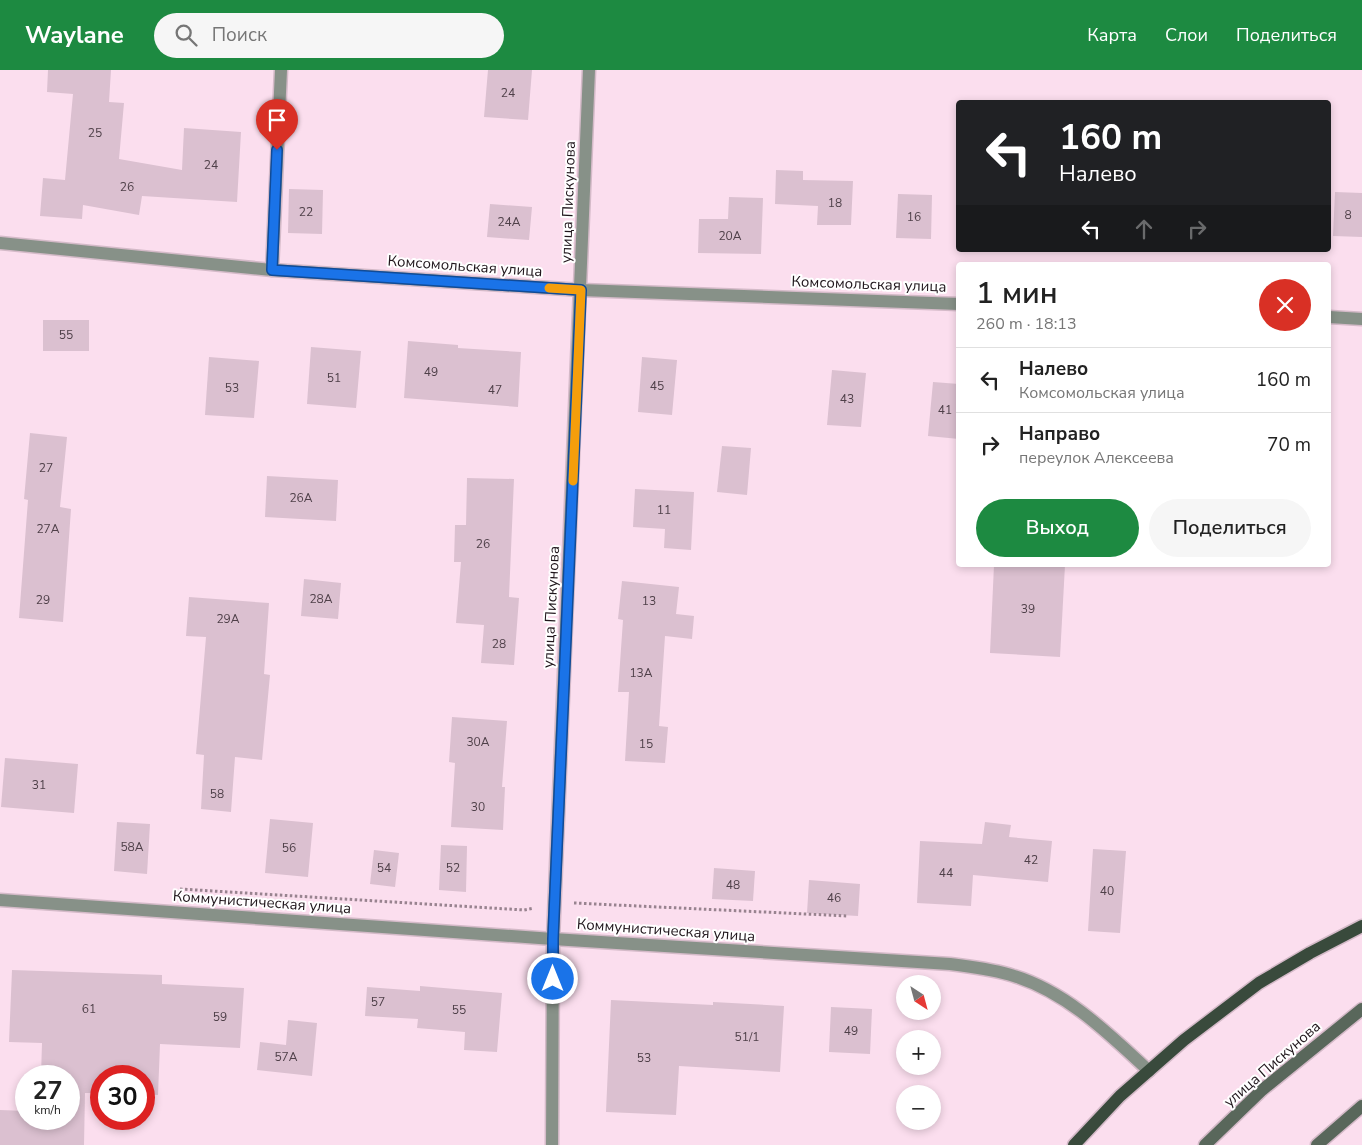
<!DOCTYPE html>
<html lang="ru">
<meta charset="utf-8">
<style>
:root{--surface:#fff;--page:#f6f6f6;--text:#222;--muted:#767676;--line:#e0e0e0;--accent:#1d8a41}
body{margin:0;font-family:"Nunito Sans",sans-serif;background:var(--page);color:var(--text);height:100vh;display:flex;flex-direction:column;font-size:19px;white-space:nowrap}
*{box-sizing:border-box;margin:0}
p{font-size:16px;color:var(--muted)}
.icon{flex:none;width:28px;height:28px;fill:none;stroke:currentColor;stroke-width:2;stroke-linecap:round;stroke-linejoin:round}
.map{position:relative;flex:1;overflow:hidden}
.side{position:absolute;left:956px;top:192px;width:375px;height:305px;display:flex;flex-direction:column;background:var(--surface);border-radius:5px;box-shadow:0 2px 8px #0003}
.side>*{flex:none}
.guide{position:absolute;left:956px;top:30px;width:375px;height:152px;border-radius:5px;box-shadow:0 2px 8px #0003;background:#202124;color:#fff;overflow:hidden}
.needle{width:32px;rotate:144deg}
.tools{position:absolute;left:896px;top:905px;display:grid;gap:10px}
.tools a{display:grid;place-items:center;width:45px;height:45px;border-radius:50%;background:var(--surface);box-shadow:0 2px 8px #0003;font-size:25px}
.speed{position:absolute;left:15px;top:995px;display:flex;gap:10px;font-size:25px;font-weight:700;text-align:center}
.speed>*{display:grid;place-content:center;width:65px;height:65px;border-radius:50%;background:var(--surface);box-shadow:0 2px 8px #0003;line-height:1}
.speed small{font-size:12px;font-weight:400}
.speed .limit{border:8px solid #d22;background:#fff;color:#111}
.pin{position:absolute;display:grid;place-items:center;width:42px;height:42px;color:#fff;margin:-51px -21px;border-radius:50% 50% 50% 0;rotate:-45deg;box-shadow:0 0 5px #0007}
.pin .icon{rotate:45deg}
.me{position:absolute;width:55px;margin:-28px;rotate:0deg;stroke-linejoin:round;filter:drop-shadow(0 0 4px #0008)}
.turn{display:flex;align-items:center;gap:18px;height:105px;padding:0 20px;font-size:22px}
.turn .icon{width:65px;height:65px;stroke-width:2.5}
.turn b{display:block;font-size:35px;line-height:42px}
.lanes{display:flex;align-items:center;height:48px;padding:0 20px;background:#0003;justify-content:center;gap:25px;direction:ltr}
.lanes .off{opacity:.35}
.round{display:grid;place-items:center;flex:none;width:52px;height:52px;border-radius:26px;background:var(--page)}
.overview{display:flex;align-items:center;justify-content:space-between;height:85px;padding:0 20px}
h1{font-size:30px;font-weight:600;line-height:38px}
.button{display:flex;gap:10px;margin-top:auto;padding:10px 20px}
.button a{flex:1;height:58px;border-radius:30px;background:var(--accent);color:#fff;font-size:20px;font-weight:600;line-height:58px;text-align:center}
.button a+a{background:var(--page);color:var(--text)}
ul{padding:0;list-style:none}
li{display:flex;align-items:center;gap:15px;height:65px;padding:0 20px;border-top:1px solid var(--line)}
li div{flex:1}
li b{display:block;font-size:19px}
li em{font-style:normal}
header{display:flex;align-items:center;gap:30px;box-sizing:border-box;height:70px;padding:0 25px;background:var(--accent);color:#fff}
header strong{font-size:24px}
nav{display:flex;gap:28px;margin-inline-start:auto;font-size:18px}
.search{width:350px;height:45px;background:var(--page);display:flex;align-items:center;gap:12px;box-sizing:border-box;padding:0 18px;border-radius:28px;color:var(--muted);font-size:19px}
.map>svg:first-child{display:block}
.building{fill:#dbc0d0}
.lines{fill:none;stroke-linecap:round;stroke-linejoin:round}
.minor-casing{stroke:#d4bac8;stroke-width:15}
.tertiary-casing{stroke:#d4bac8;stroke-width:15}
.secondary-casing{stroke:#d4bac8;stroke-width:15}
.primary-casing{stroke:#d4bac8;stroke-width:15}
.path{stroke:#98838f;stroke-width:3;stroke-dasharray:2.5 2.5;stroke-linecap:butt}
.minor{stroke:#879188;stroke-width:12}
.tertiary{stroke:#879188;stroke-width:12}
.secondary{stroke:#59675b;stroke-width:12}
.primary{stroke:#394a3c;stroke-width:12}
.route-casing{stroke:#114b97;stroke-width:12}
.route{stroke:#1a73e8;stroke-width:9}
.slow{stroke:#f59e0b;stroke-width:9}
.labels{text-anchor:middle;dominant-baseline:central;stroke-width:4;stroke-linejoin:round;paint-order:stroke}
.number-label{font-size:12px;fill:#4f4049}
.street-label{font-size:15px;fill:#20161c;stroke:#fff}
</style>
<header>
<strong>Waylane</strong>
<div class="search"><svg class="icon" aria-label="search" viewBox="0 0 24 24"><circle cx="10" cy="10" r="6"/><path d="M15 15l6 6"/></svg>Поиск</div>
<nav><a>Карта</a><a>Слои</a><a>Поделиться</a></nav>
</header>
<div class="map">
<svg width="1362" height="1075" viewBox="0 0 1362 1075">
<rect width="100%" height="100%" fill="#fbdeee"/>
<g class="building">
<path d="M 48,0 L 111,0 L 109,32 L 124,33 L 119,89 L 182,100 L 184,58 L 241,62 L 237,132 L 142,126 L 139,145 L 83,135 L 82,149 L 40,146 L 43,108 L 65,110 L 73,24 L 47,22 Z"/>
<path d="M 488,0 L 532,0 L 528,50 L 484,47 Z"/>
<path d="M 776,100 L 803,101 L 803,110 L 853,111 L 851,155 L 817,155 L 818,136 L 775,134 Z"/>
<path d="M 289,119 L 323,120 L 322,164 L 288,163 Z"/>
<path d="M 1335,122 L 1362,123 L 1362,167 L 1333,166 Z"/>
<path d="M 898,124 L 932,125 L 931,169 L 896,168 Z"/>
<path d="M 729,127 L 763,128 L 761,184 L 698,183 L 699,149 L 728,149 Z"/>
<path d="M 490,134 L 532,137 L 529,170 L 487,167 Z"/>
<rect x="43" y="250" width="46" height="31"/>
<path d="M 408,271 L 458,275 L 458,278 L 521,282 L 518,337 L 404,328 Z"/>
<path d="M 311,277 L 361,281 L 356,338 L 307,334 Z"/>
<path d="M 209,287 L 259,291 L 254,348 L 205,345 Z"/>
<path d="M 642,287 L 677,290 L 672,345 L 638,342 Z"/>
<path d="M 832,300 L 866,303 L 861,357 L 827,355 Z"/>
<path d="M 933,312 L 959,314 L 959,369 L 928,366 Z"/>
<path d="M 30,363 L 67,367 L 60,437 L 71,439 L 63,552 L 19,548 L 28,430 L 24,429 Z"/>
<path d="M 722,376 L 751,378 L 747,425 L 717,422 Z"/>
<path d="M 267,406 L 338,410 L 336,451 L 265,447 Z"/>
<path d="M 467,408 L 514,409 L 509,527 L 519,528 L 514,595 L 481,593 L 484,555 L 456,553 L 461,492 L 454,492 L 455,455 L 466,455 Z"/>
<path d="M 635,419 L 694,422 L 691,480 L 664,478 L 665,459 L 633,457 Z"/>
<path d="M 994,495 L 1065,495 L 1060,587 L 990,583 Z"/>
<path d="M 304,509 L 341,513 L 338,549 L 301,546 Z"/>
<path d="M 622,511 L 679,517 L 676,544 L 694,546 L 692,569 L 665,566 L 659,656 L 668,657 L 665,693 L 625,691 L 629,622 L 618,622 L 623,550 L 618,549 Z"/>
<path d="M 189,527 L 269,533 L 264,604 L 270,605 L 262,690 L 235,687 L 231,742 L 201,739 L 204,685 L 196,684 L 206,567 L 186,566 Z"/>
<path d="M 452,647 L 507,651 L 502,717 L 505,717 L 503,760 L 451,757 L 455,693 L 449,692 Z"/>
<path d="M 5,688 L 78,694 L 74,743 L 1,737 Z"/>
<path d="M 270,749 L 313,753 L 308,807 L 265,803 Z"/>
<path d="M 117,752 L 150,754 L 147,804 L 114,801 Z"/>
<path d="M 985,752 L 1011,755 L 1009,767 L 1052,771 L 1048,812 L 973,805 L 971,836 L 917,833 L 920,771 L 982,774 Z"/>
<path d="M 441,775 L 467,776 L 466,822 L 439,820 Z"/>
<path d="M 1093,779 L 1126,781 L 1120,863 L 1088,861 Z"/>
<path d="M 374,780 L 399,783 L 395,817 L 370,814 Z"/>
<path d="M 714,798 L 755,801 L 753,831 L 712,829 Z"/>
<path d="M 809,810 L 860,814 L 858,846 L 807,843 Z"/>
<path d="M 12,900 L 162,905 L 162,914 L 244,918 L 240,978 L 160,974 L 158,1025 L 144,1024 L 144,1006 L 101,1006 L 101,1023 L 85,1023 L 84,1075 L 0,1075 L 0,1040 L 26,1041 L 26,1049 L 69,1049 L 69,1006 L 41,1006 L 42,973 L 9,972 Z"/>
<path d="M 420,916 L 502,923 L 497,982 L 464,980 L 465,962 L 417,958 L 418,949 L 365,946 L 367,917 L 420,921 Z"/>
<path d="M 611,930 L 713,935 L 713,932 L 784,936 L 780,1002 L 679,996 L 676,1045 L 606,1042 Z"/>
<path d="M 831,937 L 872,939 L 870,984 L 829,982 Z"/>
<path d="M 288,950 L 317,953 L 312,1006 L 257,1000 L 260,972 L 286,975 Z"/>
</g>
<g class="lines">
<defs>
<g id="minor">
<path d="M 0,173 L 272,200 L 581,220 L 959,234"/>
<path d="M 272,200 L 281,0"/>
<path d="M 1329,247 L 1362,249"/>
<path d="M 552,1075 L 553,869 L 589,0"/>
</g>
<path id="tertiary" d="M 0,830 L 553,869 L 950,894 C 972,897 993,899 1014,906 C 1067,922 1110,965 1149,1001"/>
<g id="secondary">
<path d="M 1205,1075 L 1262,1020 L 1362,939"/>
<path d="M 1317,1075 L 1362,1036"/>
</g>
<path id="primary" d="M 1074,1075 L 1120,1026 L 1184,970 L 1259,913 L 1310,883 L 1362,856"/>
</defs>
<use href="#minor" class="minor-casing"/>
<use href="#tertiary" class="tertiary-casing"/>
<use href="#secondary" class="secondary-casing"/>
<use href="#primary" class="primary-casing"/>
<g class="path">
<path d="M 180,819 L 524,840 L 534,838"/>
<path d="M 574,833 L 848,846"/>
</g>
<use href="#minor" class="minor"/>
<use href="#tertiary" class="tertiary"/>
<use href="#secondary" class="secondary"/>
<use href="#primary" class="primary"/>
</g>
<g class="lines">
<defs>
<path id="route" d="M 277,80 L 272,200 L 581,220 L 553,869 L 553,909"/>
</defs>
<use href="#route" class="route-casing"/>
<use href="#route" class="route"/>
<path class="slow" d="M 549,218 L 581,220 L 573,411"/>
</g>
<g class="labels">
<g class="number-label">
<text x="508" y="23">24</text>
<text x="95" y="63">25</text>
<text x="211" y="95">24</text>
<text x="127" y="117">26</text>
<text x="835" y="133">18</text>
<text x="306" y="142">22</text>
<text x="1348" y="145">8</text>
<text x="914" y="147">16</text>
<text x="509" y="152">24А</text>
<text x="730" y="166">20А</text>
<text x="66" y="265">55</text>
<text x="431" y="302">49</text>
<text x="334" y="308">51</text>
<text x="657" y="316">45</text>
<text x="232" y="318">53</text>
<text x="495" y="320">47</text>
<text x="847" y="329">43</text>
<text x="945" y="340">41</text>
<text x="46" y="398">27</text>
<text x="301" y="428">26А</text>
<text x="664" y="440">11</text>
<text x="48" y="459">27А</text>
<text x="483" y="474">26</text>
<text x="321" y="529">28А</text>
<text x="43" y="530">29</text>
<text x="649" y="531">13</text>
<text x="1028" y="539">39</text>
<text x="228" y="549">29А</text>
<text x="499" y="574">28</text>
<text x="641" y="603">13А</text>
<text x="478" y="672">30А</text>
<text x="646" y="674">15</text>
<text x="39" y="715">31</text>
<text x="217" y="724">58</text>
<text x="478" y="737">30</text>
<text x="132" y="777">58А</text>
<text x="289" y="778">56</text>
<text x="1031" y="790">42</text>
<text x="384" y="798">54</text>
<text x="453" y="798">52</text>
<text x="946" y="803">44</text>
<text x="733" y="815">48</text>
<text x="1107" y="821">40</text>
<text x="834" y="828">46</text>
<text x="378" y="932">57</text>
<text x="89" y="939">61</text>
<text x="459" y="940">55</text>
<text x="220" y="947">59</text>
<text x="851" y="961">49</text>
<text x="747" y="967">51/1</text>
<text x="286" y="987">57А</text>
<text x="644" y="988">53</text>
</g>
<g class="street-label">
<text transform="translate(568 132) rotate(-88)">улица Пискунова</text>
<text transform="translate(465 196) rotate(4)">Комсомольская улица</text>
<text transform="translate(869 214) rotate(2)">Комсомольская улица</text>
<text transform="translate(551 537) rotate(-87)">улица Пискунова</text>
<text transform="translate(262 832) rotate(4)">Коммунистическая улица</text>
<text transform="translate(666 860) rotate(4)">Коммунистическая улица</text>
<text transform="translate(1272 994) rotate(-41)">улица Пискунова</text>
</g>
</g>
</svg>
<div class="tools">
<a><svg class="needle" viewBox="-14 -14 28 28"><path d="M0-13l5 13h-10z" fill="#e53935"/><path d="M0 13l5-13h-10z" fill="#767676"/></svg></a>
<a>+</a>
<a>−</a>
</div>
<div class="speed"><div>27<small>km/h</small></div><div class="limit">30</div></div>
<div class="pin" style="left:277px;top:80px;background:#d93025"><svg class="icon" aria-label="arrive" viewBox="0 0 24 24"><path d="M6 21V4h12l-3 4 3 4H6"/></svg></div>
<svg class="me" style="left:553px;top:909px" viewBox="-20 -20 40 40"><circle r="17" fill="#1a73e8" stroke="#fff" stroke-width="3"/><path d="M0-11L8 9 0 5-8 9z" fill="#fff"/></svg>
<div class="guide">
<div class="turn"><svg class="icon" aria-label="left" viewBox="0 0 24 24"><path d="M17 20v-9H6M10 6l-5 5 5 5"/></svg><div><b>160 m</b>Налево</div></div>
<div class="lanes"><svg class="icon" aria-label="left" viewBox="0 0 24 24"><path d="M17 20v-9H6M10 6l-5 5 5 5"/></svg><svg class="icon off" aria-label="ahead" viewBox="0 0 24 24"><path d="M12 20V5M6 11l6-6 6 6"/></svg><svg class="icon off" aria-label="right" viewBox="0 0 24 24"><path d="M7 20v-9h11M14 6l5 5-5 5"/></svg></div>
</div>
<section class="side">
<div class="overview"><div><h1>1 мин</h1><p>260 m · 18:13</p></div><a class="round" style="background:#d93025;color:#fff"><svg class="icon" aria-label="close" viewBox="0 0 24 24"><path d="M6 6l12 12M18 6L6 18"/></svg></a></div>
<ul>
<li><svg class="icon" aria-label="left" viewBox="0 0 24 24"><path d="M17 20v-9H6M10 6l-5 5 5 5"/></svg><div><b>Налево</b><p>Комсомольская улица</p></div><em>160 m</em></li>
<li><svg class="icon" aria-label="right" viewBox="0 0 24 24"><path d="M7 20v-9h11M14 6l5 5-5 5"/></svg><div><b>Направо</b><p>переулок Алексеева</p></div><em>70 m</em></li>
</ul>
<div class="button"><a>Выход</a><a>Поделиться</a></div>
</section>
</div>
